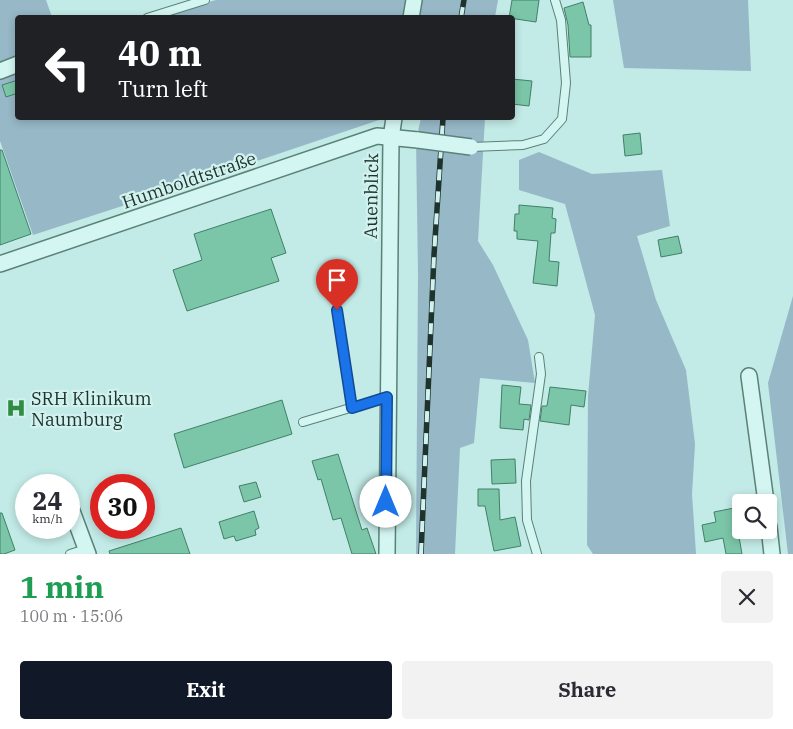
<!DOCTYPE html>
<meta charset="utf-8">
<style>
:root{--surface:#fff;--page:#f2f2f3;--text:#2b2b33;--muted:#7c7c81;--accent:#111827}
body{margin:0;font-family:"IBM Plex Serif",serif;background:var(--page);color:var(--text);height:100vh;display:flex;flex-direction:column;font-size:19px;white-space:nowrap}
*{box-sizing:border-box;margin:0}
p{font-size:16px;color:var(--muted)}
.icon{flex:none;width:28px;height:28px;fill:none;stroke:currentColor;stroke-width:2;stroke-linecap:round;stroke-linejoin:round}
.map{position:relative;height:554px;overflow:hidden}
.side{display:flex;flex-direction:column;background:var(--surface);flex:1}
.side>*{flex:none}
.banner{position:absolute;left:15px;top:15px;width:500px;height:105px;border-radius:5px;box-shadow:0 2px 8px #0003;background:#202124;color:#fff;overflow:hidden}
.fabs{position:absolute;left:732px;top:494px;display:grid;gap:10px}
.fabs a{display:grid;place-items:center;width:45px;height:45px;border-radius:5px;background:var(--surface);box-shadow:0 2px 8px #0003;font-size:25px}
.speed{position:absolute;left:15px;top:474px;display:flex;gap:10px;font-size:25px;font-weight:700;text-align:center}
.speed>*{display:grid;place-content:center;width:65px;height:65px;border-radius:50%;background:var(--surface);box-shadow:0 2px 8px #0003;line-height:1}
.speed small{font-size:12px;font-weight:400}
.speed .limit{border:8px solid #d22;background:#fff;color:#111}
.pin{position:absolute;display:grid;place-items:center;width:42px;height:42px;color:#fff;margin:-51px -21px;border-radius:50% 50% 50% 0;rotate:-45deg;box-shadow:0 0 5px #0007}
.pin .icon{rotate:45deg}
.me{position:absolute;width:55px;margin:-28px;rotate:0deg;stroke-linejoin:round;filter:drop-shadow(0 0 4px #0008)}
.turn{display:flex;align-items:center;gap:18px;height:105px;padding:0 20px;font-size:22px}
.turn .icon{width:65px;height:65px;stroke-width:2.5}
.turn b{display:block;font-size:35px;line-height:42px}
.round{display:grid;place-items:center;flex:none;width:52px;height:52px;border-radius:5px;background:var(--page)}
.headline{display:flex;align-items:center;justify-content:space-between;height:85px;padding:0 20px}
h1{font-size:30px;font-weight:800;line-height:38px;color:#1e9e55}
.action{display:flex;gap:10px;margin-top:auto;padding:10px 20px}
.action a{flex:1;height:58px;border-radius:5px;background:var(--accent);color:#fff;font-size:20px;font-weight:800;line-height:58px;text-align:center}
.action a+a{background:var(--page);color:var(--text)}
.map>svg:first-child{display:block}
.green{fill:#97b8c7}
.building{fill:#7bc5a8;stroke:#428067}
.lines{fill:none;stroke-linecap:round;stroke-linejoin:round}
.lane-casing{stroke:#5b8277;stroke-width:10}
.street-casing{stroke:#5b8277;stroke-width:18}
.lane{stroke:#d4f6f2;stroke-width:8}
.street{stroke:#d4f6f2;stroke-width:15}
.rail-casing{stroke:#1e332c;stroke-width:5.5}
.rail{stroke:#d1f2ef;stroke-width:4;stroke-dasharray:11;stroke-linecap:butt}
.street-bridge-casing{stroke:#5b8277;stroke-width:18;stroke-linecap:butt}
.street-bridge{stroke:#d4f6f2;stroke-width:15}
.route-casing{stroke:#114b97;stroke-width:12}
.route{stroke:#1a73e8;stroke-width:9}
.labels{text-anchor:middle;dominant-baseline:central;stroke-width:4.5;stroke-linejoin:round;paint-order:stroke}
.street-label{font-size:18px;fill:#1e332c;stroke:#d1f2ef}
.poi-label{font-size:18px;fill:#1e332c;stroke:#d1f2ef;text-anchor:start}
</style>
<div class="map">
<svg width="793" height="554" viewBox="0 0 793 554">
<rect width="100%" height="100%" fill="#c2eae6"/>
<g class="green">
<path d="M 0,0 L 46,0 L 52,17 L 18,18 L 18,118 L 385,118 L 156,195 L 33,235 L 0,141 Z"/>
<path d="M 216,0 L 498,0 L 495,17 L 154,18 Z"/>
<path d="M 613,0 L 748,0 L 751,71 L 624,68 Z"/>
<path d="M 421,118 L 485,118 L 478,241 L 493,265 L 528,340 L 535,383 L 480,378 L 474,443 L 460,448 L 455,554 L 416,554 L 418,273 L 416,140 Z"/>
<path d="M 539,152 L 592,174 L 662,170 L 670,226 L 637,236 L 656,300 L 686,370 L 695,444 L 692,494 L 696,554 L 593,554 L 587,545 L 588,396 L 595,315 L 565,204 L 519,190 L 519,160 Z"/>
<path d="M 793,296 L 793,554 L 788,554 L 768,383 Z"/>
</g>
<g class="building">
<path d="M 512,0 L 539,0 L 536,22 L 509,18 Z"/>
<path d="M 583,2 L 589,25 L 591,25 L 591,57 L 570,57 L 568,25 L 564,8 Z"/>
<path d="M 512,79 L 532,81 L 529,106 L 512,104 Z"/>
<path d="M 18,80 L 18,93 L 6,97 L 2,85 Z"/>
<path d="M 640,133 L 642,154 L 625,156 L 623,135 Z"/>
<path d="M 0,150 L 2,150 L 31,234 L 0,245 Z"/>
<path d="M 519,205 L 553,208 L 552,218 L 556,219 L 555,233 L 551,233 L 549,261 L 559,262 L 557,286 L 533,283 L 538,241 L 517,239 L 517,231 L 514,231 L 515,214 L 519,214 Z"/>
<path d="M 271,209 L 286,253 L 271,258 L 279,281 L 187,311 L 173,270 L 202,260 L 194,234 Z"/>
<path d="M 678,236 L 682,253 L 661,257 L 658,240 Z"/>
<path d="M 502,385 L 521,387 L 519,404 L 531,405 L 529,420 L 524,419 L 523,430 L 500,428 Z"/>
<path d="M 550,387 L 586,391 L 584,407 L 571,405 L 569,425 L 540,421 L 542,406 L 547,406 Z"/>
<path d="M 282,400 L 292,434 L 184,468 L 174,434 Z"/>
<path d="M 338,454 L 362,530 L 367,528 L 376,554 L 352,554 L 341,518 L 333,520 L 321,479 L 318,480 L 312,461 Z"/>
<path d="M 515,459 L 516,483 L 492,484 L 491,460 Z"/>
<path d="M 256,482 L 261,497 L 244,502 L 239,486 Z"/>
<path d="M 478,489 L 499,489 L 500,520 L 515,517 L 521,546 L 494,551 L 485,506 L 478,506 Z"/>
<path d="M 734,508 L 742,554 L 726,554 L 723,538 L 705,542 L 702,525 L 716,522 L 714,512 Z"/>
<path d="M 254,511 L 259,528 L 255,530 L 256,535 L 236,541 L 234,536 L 224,539 L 219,522 Z"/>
<path d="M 0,513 L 2,513 L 15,550 L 4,554 L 0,554 Z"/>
<path d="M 181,528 L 190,554 L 110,554 L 109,551 Z"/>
</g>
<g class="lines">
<defs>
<g id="lane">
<path d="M 147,18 L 205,0"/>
<path d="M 471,147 L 523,145 L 544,139 L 562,119 L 566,83 L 561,20 L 555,0"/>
<path d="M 337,310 L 352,407"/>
<path d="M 303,422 L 387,397"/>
<path d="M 70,554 L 86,549"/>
<path d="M 537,554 L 527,520 L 526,481 L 541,374 L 539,357"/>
</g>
<g id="street">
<path d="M 411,18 L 414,0"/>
<path d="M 0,71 L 18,64"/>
<path d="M 0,264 L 377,136 L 418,140"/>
<path d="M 749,376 L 766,502"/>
<path d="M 69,503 L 88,554"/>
<path d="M 769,527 L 772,554"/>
<path d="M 387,554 L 391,138 L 394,118"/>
</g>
</defs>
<use href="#lane" class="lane-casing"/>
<use href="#street" class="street-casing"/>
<use href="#lane" class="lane"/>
<use href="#street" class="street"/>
<defs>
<g id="rail">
<path d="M 461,18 L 464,0"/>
<path d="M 421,554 L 434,255 L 443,118"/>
</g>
</defs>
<use href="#rail" class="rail-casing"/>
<use href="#rail" class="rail"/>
<defs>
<path id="street-bridge" d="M 418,140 L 471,147"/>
</defs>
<use href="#street-bridge" class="street-bridge-casing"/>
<use href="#street-bridge" class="street-bridge"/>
</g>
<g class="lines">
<defs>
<path id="route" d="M 337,310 L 352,408 L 387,397 L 386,502"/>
</defs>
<use href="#route" class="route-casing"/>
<use href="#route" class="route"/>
</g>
<defs>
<symbol id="hospital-bare" viewBox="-9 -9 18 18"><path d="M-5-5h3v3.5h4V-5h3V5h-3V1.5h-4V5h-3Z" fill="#2f8c41" stroke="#d1f2ef" stroke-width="2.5" paint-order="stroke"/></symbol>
</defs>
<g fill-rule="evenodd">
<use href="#hospital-bare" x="2" y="394" width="28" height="28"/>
</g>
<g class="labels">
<g class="street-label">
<text transform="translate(189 180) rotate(-19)">Humboldtstraße</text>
<text transform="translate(371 196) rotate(-89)">Auenblick</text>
</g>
<g class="poi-label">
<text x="31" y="398">SRH Klinikum<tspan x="31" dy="21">Naumburg</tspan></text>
</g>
</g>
</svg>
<div class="fabs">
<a><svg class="icon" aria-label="search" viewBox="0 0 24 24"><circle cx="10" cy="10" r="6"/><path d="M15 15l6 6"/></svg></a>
</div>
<div class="speed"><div>24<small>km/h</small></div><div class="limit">30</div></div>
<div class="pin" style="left:337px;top:310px;background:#d93025"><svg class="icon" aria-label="arrive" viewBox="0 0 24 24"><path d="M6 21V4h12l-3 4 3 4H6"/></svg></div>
<svg class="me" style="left:386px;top:502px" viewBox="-20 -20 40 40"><circle r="19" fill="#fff"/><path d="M0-13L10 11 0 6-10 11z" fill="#1a73e8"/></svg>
<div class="banner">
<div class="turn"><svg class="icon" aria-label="left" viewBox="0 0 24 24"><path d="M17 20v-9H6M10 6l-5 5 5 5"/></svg><div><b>40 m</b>Turn left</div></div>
</div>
</div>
<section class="side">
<div class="headline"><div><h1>1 min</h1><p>100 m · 15:06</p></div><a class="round"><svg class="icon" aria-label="close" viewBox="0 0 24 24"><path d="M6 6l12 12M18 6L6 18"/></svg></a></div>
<div class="action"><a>Exit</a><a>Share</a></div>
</section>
